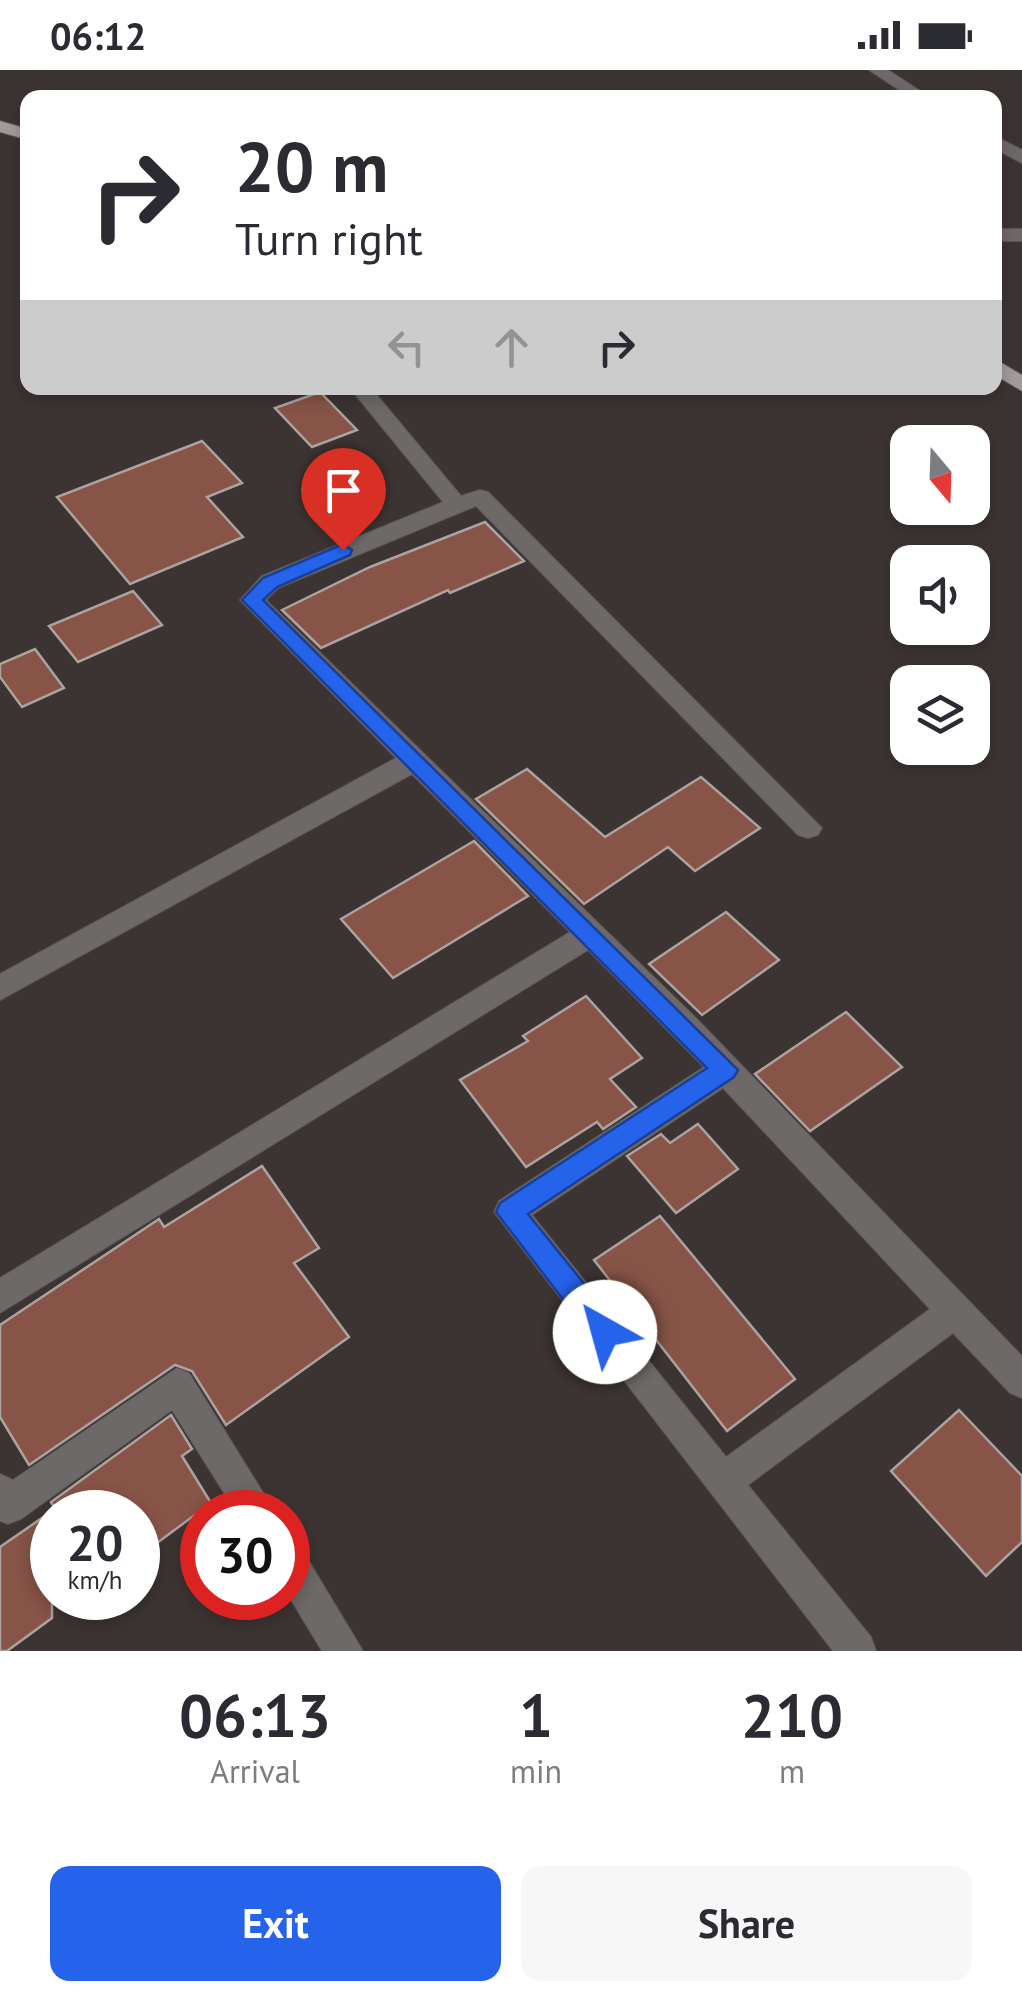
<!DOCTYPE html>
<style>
:root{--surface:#fff;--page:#f7f7f7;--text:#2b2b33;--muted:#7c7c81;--accent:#2563eb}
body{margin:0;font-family:"PT Sans",sans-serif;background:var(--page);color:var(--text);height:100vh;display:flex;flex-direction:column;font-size:38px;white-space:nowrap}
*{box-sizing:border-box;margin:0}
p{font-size:32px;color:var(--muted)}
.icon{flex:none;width:55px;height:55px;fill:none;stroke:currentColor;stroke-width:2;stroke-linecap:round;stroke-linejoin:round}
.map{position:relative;height:1581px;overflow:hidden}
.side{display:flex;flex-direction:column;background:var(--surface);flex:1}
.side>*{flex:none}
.hud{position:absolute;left:20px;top:20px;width:982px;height:305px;border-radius:20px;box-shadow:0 5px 15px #0003;background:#fff;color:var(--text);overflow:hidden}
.needle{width:65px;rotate:161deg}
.buttons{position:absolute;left:890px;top:355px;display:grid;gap:20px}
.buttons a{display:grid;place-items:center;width:100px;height:100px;border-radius:20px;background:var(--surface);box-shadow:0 5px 15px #0003;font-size:50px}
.speed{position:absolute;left:30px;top:1420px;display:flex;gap:20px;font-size:50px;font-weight:700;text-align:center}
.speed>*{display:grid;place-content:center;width:130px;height:130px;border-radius:50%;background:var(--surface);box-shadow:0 5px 15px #0003;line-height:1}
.speed small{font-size:25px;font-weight:400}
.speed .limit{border:15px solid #d22;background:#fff;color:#111}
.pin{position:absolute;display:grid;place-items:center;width:85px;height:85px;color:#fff;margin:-102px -42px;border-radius:50% 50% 50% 0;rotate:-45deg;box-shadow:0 0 10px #0007}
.pin .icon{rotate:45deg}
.me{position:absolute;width:110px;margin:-55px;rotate:322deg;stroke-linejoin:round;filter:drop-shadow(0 0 8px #0008)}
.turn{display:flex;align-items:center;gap:35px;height:210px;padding:0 50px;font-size:45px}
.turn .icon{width:130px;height:130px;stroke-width:2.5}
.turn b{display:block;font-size:70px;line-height:85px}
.lanes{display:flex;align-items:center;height:95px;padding:0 50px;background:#0003;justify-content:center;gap:50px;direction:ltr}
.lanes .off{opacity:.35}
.eta{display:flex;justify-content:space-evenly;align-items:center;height:170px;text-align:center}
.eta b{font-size:60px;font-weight:700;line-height:70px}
.primary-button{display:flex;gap:20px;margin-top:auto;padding:20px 50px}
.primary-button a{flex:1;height:115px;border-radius:20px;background:var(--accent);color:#fff;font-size:40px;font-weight:700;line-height:115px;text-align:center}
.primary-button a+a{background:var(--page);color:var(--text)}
.status{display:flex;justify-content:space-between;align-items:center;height:70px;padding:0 50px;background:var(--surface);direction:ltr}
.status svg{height:28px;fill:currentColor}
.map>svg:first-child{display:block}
.building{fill:#875447;stroke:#aca3a0;stroke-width:2.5}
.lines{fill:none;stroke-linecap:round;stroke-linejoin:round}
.minor-casing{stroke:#5a5351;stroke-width:2}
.tertiary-casing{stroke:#5a5351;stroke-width:2}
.primary-casing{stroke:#5a5351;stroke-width:2}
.minor{fill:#6d6968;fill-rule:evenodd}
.tertiary{fill:#6d6968;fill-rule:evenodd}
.primary{fill:#a29a98;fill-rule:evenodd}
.route{fill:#2563eb;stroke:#184099;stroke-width:2.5}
</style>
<div class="status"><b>06:12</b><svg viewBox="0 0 49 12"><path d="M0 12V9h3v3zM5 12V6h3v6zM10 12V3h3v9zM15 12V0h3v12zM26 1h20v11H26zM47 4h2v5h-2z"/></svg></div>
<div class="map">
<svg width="1022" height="1581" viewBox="0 0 1022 1581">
<rect width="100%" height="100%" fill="#3c3432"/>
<g class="building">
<path d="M 320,322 L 357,360 L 312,377 L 275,338 Z"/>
<path d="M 202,371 L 242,413 L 207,427 L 243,467 L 130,514 L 57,427 Z"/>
<path d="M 485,452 L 524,491 L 450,523 L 448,520 L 321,578 L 282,540 L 370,497 Z"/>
<path d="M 133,521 L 162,555 L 78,592 L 49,556 Z"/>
<path d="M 35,579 L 64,618 L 22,637 L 0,607 L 0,594 Z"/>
<path d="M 527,699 L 605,767 L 701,707 L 760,758 L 695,801 L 668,777 L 584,834 L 476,729 Z"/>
<path d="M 474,771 L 528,826 L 393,908 L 341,849 Z"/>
<path d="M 726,842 L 779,890 L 702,945 L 649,894 Z"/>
<path d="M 586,926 L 642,988 L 610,1009 L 636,1037 L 603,1059 L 597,1052 L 526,1097 L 460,1010 L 528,971 L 523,966 Z"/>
<path d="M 846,942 L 902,997 L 810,1061 L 755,1004 Z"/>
<path d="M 698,1054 L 738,1099 L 676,1143 L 627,1086 L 661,1064 L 670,1073 Z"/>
<path d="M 262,1096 L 319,1178 L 294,1193 L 349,1267 L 226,1355 L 192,1301 L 175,1295 L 29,1395 L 0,1347 L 0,1255 L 159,1149 L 164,1157 Z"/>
<path d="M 660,1146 L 795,1309 L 727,1361 L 594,1190 Z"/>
<path d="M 959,1340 L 1022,1406 L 1022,1472 L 986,1506 L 891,1401 Z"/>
<path d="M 171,1345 L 192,1379 L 182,1386 L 211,1433 L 138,1487 L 138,1442 L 57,1442 L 51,1432 Z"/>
<path d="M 52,1441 L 52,1548 L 7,1581 L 0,1581 L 0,1477 Z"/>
</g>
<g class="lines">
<defs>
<g id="minor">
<path d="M 869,0 L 888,0 L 931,28 L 911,28 Z"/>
<path d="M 995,66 L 1022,80 L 1022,93 L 995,79 Z"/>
<path d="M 350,318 L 371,318 L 461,426 L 480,420 L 488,422 L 822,758 L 818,765 L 808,768 L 798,765 L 476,436 L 278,518 L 266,530 L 698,950 L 1022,1286 L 1022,1328 L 1010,1323 L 953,1263 L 748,1415 L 871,1567 L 876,1581 L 833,1581 L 494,1142 L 499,1131 L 704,997 L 588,880 L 0,1243 L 0,1208 L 570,862 L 412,704 L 0,930 L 0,904 L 396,688 L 240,530 L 262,506 L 443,432 ZM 723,1018 L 930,1239 L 726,1387 L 532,1145 Z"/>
<path d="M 177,1298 L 189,1303 L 275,1442 L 236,1442 L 172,1340 L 21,1449 L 8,1454 L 0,1451 L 0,1404 L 13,1410 Z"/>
<path d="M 288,1472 L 301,1478 L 363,1581 L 322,1581 L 288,1525 Z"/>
</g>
<rect id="tertiary" x="995" y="159" width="27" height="12"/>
<g id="primary">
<path d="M 0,51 L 28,59 L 28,70 L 0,62 Z"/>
<path d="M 995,289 L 1022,305 L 1022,321 L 995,305 Z"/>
</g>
</defs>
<use href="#minor" class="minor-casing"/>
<use href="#tertiary" class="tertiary-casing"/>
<use href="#primary" class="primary-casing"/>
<use href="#minor" class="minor"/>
<use href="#tertiary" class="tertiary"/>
<use href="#primary" class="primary"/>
</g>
<path class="route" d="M 343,474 L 352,480 L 350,485 L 277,517 L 263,530 L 738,1000 L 734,1007 L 528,1144 L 615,1252 L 619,1262 L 615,1271 L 605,1275 L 595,1271 L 496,1142 L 500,1133 L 707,998 L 242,530 L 263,508 Z"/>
</svg>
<div class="buttons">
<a><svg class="needle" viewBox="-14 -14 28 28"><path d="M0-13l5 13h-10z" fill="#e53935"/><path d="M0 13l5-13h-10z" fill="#7c7c81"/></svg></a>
<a><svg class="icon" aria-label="sound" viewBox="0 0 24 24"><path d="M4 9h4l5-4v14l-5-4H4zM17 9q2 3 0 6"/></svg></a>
<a><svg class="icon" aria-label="layers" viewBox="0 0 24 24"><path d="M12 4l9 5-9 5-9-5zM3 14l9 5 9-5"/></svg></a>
</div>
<div class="speed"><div>20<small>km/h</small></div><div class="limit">30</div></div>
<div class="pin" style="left:343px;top:480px;background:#d93025"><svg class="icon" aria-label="arrive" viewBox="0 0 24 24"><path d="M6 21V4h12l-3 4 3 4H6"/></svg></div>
<svg class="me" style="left:605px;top:1262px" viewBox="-20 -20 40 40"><circle r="19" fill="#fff"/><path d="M0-13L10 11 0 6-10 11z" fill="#2563eb"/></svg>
<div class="hud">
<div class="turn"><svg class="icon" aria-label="right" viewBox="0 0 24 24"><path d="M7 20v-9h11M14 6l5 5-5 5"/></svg><div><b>20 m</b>Turn right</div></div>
<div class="lanes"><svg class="icon off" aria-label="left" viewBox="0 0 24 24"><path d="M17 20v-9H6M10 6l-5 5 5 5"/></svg><svg class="icon off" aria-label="ahead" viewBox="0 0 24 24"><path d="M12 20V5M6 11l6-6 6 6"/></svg><svg class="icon" aria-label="right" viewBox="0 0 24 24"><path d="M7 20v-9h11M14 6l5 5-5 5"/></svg></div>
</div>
</div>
<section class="side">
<div class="eta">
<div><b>06:13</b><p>Arrival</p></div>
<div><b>1</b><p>min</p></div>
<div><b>210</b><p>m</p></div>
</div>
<div class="primary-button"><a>Exit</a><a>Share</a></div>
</section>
